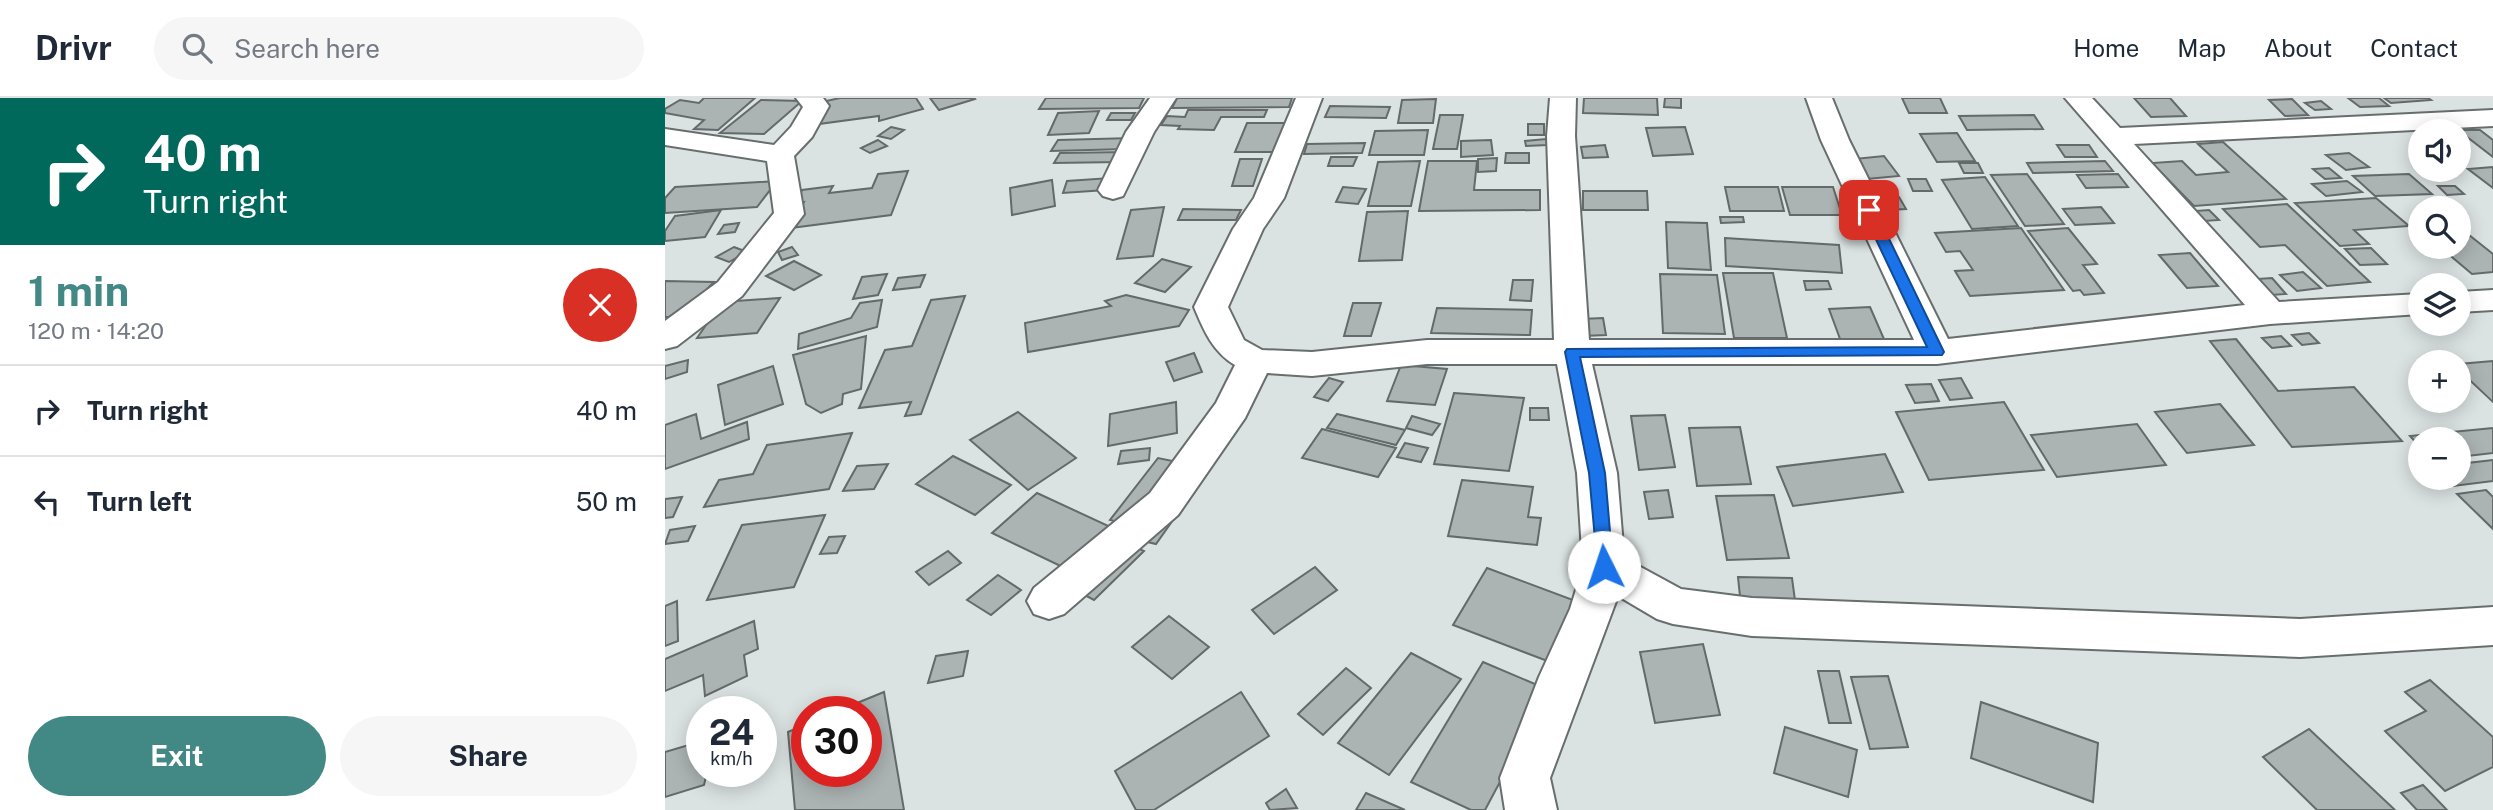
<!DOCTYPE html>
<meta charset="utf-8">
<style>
:root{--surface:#fff;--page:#f6f6f7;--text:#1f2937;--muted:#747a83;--line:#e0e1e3;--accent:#428985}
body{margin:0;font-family:"Public Sans",sans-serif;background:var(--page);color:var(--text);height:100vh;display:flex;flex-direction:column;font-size:26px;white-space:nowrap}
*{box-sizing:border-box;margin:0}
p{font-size:23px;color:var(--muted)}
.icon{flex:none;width:38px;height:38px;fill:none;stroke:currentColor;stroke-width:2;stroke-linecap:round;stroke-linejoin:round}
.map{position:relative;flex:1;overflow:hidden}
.sheet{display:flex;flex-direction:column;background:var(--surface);width:665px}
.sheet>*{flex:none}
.top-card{background:#00695c;color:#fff;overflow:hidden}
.tools{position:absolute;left:1743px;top:21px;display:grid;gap:14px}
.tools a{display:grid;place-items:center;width:63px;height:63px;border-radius:50%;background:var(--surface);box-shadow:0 4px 18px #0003;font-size:35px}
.speed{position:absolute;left:21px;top:598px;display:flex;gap:14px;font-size:35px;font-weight:700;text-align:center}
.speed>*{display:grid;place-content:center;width:91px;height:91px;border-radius:50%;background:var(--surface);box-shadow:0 4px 18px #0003;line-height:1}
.speed small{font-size:18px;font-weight:400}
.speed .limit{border:10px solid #d22;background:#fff;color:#111}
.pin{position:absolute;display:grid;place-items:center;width:60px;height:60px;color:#fff;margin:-30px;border-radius:14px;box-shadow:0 4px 10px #0006}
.me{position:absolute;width:77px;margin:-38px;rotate:356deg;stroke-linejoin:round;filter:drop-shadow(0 0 5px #0008)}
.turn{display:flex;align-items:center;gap:24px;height:147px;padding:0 28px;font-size:32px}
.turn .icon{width:91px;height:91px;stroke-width:2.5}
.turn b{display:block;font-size:49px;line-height:60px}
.round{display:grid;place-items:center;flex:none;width:74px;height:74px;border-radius:37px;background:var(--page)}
.summary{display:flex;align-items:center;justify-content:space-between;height:119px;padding:0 28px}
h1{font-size:42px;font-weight:700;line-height:52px;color:var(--accent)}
.primary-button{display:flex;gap:14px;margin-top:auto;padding:14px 28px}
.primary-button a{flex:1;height:80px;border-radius:42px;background:var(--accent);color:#fff;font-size:28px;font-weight:700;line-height:80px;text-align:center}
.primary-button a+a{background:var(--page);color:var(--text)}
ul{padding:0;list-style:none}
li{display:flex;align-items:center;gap:21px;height:91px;padding:0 28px;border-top:2px solid var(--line)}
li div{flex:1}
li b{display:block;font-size:26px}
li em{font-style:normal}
header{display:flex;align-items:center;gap:42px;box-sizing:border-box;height:98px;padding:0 35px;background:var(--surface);border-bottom:2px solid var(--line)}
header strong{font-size:33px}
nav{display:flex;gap:38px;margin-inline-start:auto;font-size:24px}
.search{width:490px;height:63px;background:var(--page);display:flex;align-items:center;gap:18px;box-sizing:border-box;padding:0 24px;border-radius:38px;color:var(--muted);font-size:26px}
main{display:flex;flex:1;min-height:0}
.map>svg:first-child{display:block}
.building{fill:#acb3b3;stroke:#646a69;stroke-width:2}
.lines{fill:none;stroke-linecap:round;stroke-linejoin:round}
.minor-casing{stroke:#676e6d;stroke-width:4}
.minor{fill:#fff;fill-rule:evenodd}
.route{fill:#1a73e8;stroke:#114b97;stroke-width:2}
</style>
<header>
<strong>Drivr</strong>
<div class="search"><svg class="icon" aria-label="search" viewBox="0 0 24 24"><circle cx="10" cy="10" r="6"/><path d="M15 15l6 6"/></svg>Search here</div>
<nav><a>Home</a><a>Map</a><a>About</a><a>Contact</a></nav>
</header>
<main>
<section class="sheet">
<div class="top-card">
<div class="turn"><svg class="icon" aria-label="right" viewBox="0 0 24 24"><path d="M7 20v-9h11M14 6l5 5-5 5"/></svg><div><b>40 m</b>Turn right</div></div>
</div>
<div class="summary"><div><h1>1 min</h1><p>120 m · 14:20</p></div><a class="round" style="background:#d93025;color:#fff"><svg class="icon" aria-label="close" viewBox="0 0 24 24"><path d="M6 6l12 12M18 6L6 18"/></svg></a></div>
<ul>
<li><svg class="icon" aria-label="right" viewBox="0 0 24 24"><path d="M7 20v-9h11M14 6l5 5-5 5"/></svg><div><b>Turn right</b></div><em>40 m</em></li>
<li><svg class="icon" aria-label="left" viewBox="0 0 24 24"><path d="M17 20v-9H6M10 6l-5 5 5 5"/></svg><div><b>Turn left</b></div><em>50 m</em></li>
</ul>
<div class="primary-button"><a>Exit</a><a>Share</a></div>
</section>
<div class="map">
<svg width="1828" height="712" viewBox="0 0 1828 712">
<rect width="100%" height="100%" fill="#dbe2e2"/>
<g class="building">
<path d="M 39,0 L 90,0 L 53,32 L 29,31 L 39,22 L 0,15 L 0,11 L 15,2 L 34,5 Z"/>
<path d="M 175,0 L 251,0 L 258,11 L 214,23 L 214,18 L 154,26 L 161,3 Z"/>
<path d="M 265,0 L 309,0 L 310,1 L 274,12 Z"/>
<path d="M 381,0 L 479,0 L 474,10 L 374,11 Z"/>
<path d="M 512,0 L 627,0 L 624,9 L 507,10 Z"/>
<path d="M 919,0 L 992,0 L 993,17 L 918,15 Z"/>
<path d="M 1000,0 L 1016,0 L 1016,10 L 999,9 Z"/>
<path d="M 1237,0 L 1275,0 L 1282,15 L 1244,15 Z"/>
<path d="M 1469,0 L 1505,0 L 1521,18 L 1486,19 Z"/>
<path d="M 1683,0 L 1714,0 L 1724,8 L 1695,9 Z"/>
<path d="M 1719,0 L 1763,0 L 1766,2 L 1726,5 Z"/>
<path d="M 771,1 L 768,25 L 733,25 L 737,2 Z"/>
<path d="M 1627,1 L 1643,17 L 1620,18 L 1604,2 Z"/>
<path d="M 96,2 L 137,3 L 99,36 L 55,35 Z"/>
<path d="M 1656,3 L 1666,11 L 1650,12 L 1640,5 Z"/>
<path d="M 665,8 L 725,9 L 721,20 L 660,19 Z"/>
<path d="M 523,12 L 602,12 L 599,19 L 556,19 L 549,32 L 513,31 L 515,28 L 496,27 L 502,18 L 520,19 Z"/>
<path d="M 434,13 L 424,35 L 383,37 L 393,15 Z"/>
<path d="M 446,15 L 470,15 L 466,22 L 442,22 Z"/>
<path d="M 775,17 L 798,17 L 792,51 L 768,51 Z"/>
<path d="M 1369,17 L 1378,31 L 1302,32 L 1294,18 Z"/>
<path d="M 582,25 L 623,25 L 612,54 L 570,54 Z"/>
<rect x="863" y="26" width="16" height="11"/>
<path d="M 226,29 L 239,32 L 226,41 L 213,38 Z"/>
<path d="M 1020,29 L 1028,56 L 988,58 L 981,30 Z"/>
<path d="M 763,32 L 759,57 L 704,57 L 710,33 Z"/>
<path d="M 1793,32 L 1815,32 L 1828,42 L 1828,59 Z"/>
<path d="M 1292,35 L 1310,63 L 1272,64 L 1255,36 Z"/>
<path d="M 467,40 L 462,51 L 386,53 L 393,42 Z"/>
<path d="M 881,41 L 882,47 L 861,48 L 860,43 Z"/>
<path d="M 213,42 L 222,48 L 205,55 L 196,50 Z"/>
<path d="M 826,42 L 828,57 L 796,59 L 796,43 Z"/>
<path d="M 1558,44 L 1621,101 L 1529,108 L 1487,65 L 1517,63 L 1531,77 L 1563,74 L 1533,46 Z"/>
<path d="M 700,45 L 697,55 L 639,56 L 642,46 Z"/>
<path d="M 940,47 L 943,59 L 918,60 L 916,49 Z"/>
<path d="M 1392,47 L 1424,47 L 1432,59 L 1400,59 Z"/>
<path d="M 460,54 L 455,64 L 389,65 L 395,55 Z"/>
<path d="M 841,55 L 864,55 L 864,65 L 840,65 Z"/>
<path d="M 1684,55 L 1704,69 L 1681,72 L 1661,57 Z"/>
<path d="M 1219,58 L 1234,78 L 1202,81 L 1189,61 Z"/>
<path d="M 666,59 L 692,59 L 688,68 L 663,68 Z"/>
<path d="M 832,60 L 831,73 L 813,74 L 813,61 Z"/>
<path d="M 575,61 L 597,61 L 588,88 L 567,88 Z"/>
<path d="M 755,63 L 746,108 L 703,108 L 713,64 Z"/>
<path d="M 763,63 L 812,63 L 809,92 L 875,92 L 875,112 L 754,113 Z"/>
<path d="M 1440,63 L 1448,73 L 1368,75 L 1362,65 Z"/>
<path d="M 1294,65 L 1313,65 L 1318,75 L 1299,75 Z"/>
<path d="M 1828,69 L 1828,90 L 1803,71 Z"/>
<path d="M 1664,70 L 1676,80 L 1660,81 L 1648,71 Z"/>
<path d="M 243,73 L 226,117 L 126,130 L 139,104 L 131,105 L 137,92 L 168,88 L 164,95 L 207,90 L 213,76 Z"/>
<path d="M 1362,76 L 1399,126 L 1360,128 L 1326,77 Z"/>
<path d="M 1453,76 L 1463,89 L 1421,90 L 1412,77 Z"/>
<path d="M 1744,76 L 1767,96 L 1710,98 L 1688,78 Z"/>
<path d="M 1320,79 L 1353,128 L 1307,131 L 1277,82 Z"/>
<path d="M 445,80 L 441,92 L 398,95 L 402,83 Z"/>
<path d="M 1243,81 L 1261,81 L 1267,93 L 1248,93 Z"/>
<path d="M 387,82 L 390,108 L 347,117 L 345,90 Z"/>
<path d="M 112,83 L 92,109 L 0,115 L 0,100 L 10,89 Z"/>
<path d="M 1682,83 L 1697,94 L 1661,98 L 1647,86 Z"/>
<path d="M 1773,88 L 1790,88 L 1799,96 L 1782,97 Z"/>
<path d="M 678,89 L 701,91 L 693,106 L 671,104 Z"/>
<path d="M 1060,89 L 1113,89 L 1119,113 L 1065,113 Z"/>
<path d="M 1117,89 L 1168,89 L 1177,117 L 1125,117 Z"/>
<path d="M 918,93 L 982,93 L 983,112 L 918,112 Z"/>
<path d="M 1234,99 L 1241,111 L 1220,112 L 1213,101 Z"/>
<path d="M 1711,100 L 1744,128 L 1689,132 L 1704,146 L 1675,148 L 1630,105 Z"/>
<path d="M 1622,106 L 1705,184 L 1662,188 L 1620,147 L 1595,149 L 1558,111 Z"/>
<path d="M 499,109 L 488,158 L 452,161 L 466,112 Z"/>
<path d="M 1436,109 L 1449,125 L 1410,127 L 1398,111 Z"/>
<path d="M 518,111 L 576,112 L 571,122 L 513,122 Z"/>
<path d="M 56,112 L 40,139 L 0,143 L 0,133 L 10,118 Z"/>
<path d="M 1544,112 L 1554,122 L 1539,123 L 1530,113 Z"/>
<path d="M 743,113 L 737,162 L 694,163 L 702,114 Z"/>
<path d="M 1055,119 L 1078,119 L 1079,124 L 1056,125 Z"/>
<path d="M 1001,124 L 1042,125 L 1046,172 L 1003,170 Z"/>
<path d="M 74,125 L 70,134 L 53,136 L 59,127 Z"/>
<path d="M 1794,129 L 1828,156 L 1828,174 L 1807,176 L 1775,149 L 1794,149 Z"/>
<path d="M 1356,130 L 1399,192 L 1305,198 L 1290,173 L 1308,172 L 1295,153 L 1281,154 L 1270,135 Z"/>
<path d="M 1403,130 L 1432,166 L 1418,167 L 1439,195 L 1419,197 L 1415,192 L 1408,193 L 1363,133 Z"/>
<path d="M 1060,140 L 1174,147 L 1177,175 L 1061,168 Z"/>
<path d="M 69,149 L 82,154 L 64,164 L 51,159 Z"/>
<path d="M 127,149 L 133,157 L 117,162 L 113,154 Z"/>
<path d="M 1706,150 L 1722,166 L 1695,167 L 1680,151 Z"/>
<path d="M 1525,155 L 1553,188 L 1522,190 L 1494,157 Z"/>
<path d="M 497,161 L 526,169 L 500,194 L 470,185 Z"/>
<path d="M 129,163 L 156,177 L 129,192 L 101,178 Z"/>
<path d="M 1638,174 L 1656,190 L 1632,193 L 1615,177 Z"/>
<path d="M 1058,175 L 1108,175 L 1122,240 L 1069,240 Z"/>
<path d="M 222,176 L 213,197 L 188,201 L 197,179 Z"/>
<path d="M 995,176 L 1052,177 L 1060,236 L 998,235 Z"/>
<path d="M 260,177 L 255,189 L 228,192 L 233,180 Z"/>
<path d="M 1607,180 L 1621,196 L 1606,197 L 1591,181 Z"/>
<path d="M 848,182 L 868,182 L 866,203 L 845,202 Z"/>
<path d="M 0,183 L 49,184 L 14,219 L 0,219 Z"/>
<path d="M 1139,183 L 1163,183 L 1166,191 L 1141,192 Z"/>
<path d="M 461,197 L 524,212 L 514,228 L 363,254 L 360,225 L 446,208 L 440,203 Z"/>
<path d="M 300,198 L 256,316 L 240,318 L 246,304 L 194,310 L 220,252 L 247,248 L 266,202 Z"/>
<path d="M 115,200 L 92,235 L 32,240 L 57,204 Z"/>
<path d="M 217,202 L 212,229 L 133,251 L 134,236 L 186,220 L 195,205 Z"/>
<path d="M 688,205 L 716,205 L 706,238 L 679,238 Z"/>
<path d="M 1205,209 L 1222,248 L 1178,249 L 1164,211 Z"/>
<path d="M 772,210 L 867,212 L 865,237 L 766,235 Z"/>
<path d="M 938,220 L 941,237 L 918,238 L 916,221 Z"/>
<path d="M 1644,235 L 1654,245 L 1637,247 L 1627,237 Z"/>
<path d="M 201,238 L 196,291 L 178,296 L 177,306 L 156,315 L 141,306 L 128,257 Z"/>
<path d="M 1616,238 L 1626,248 L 1607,250 L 1597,240 Z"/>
<path d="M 1571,241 L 1613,293 L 1689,289 L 1737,343 L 1627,349 L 1545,243 Z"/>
<path d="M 529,255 L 537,274 L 509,283 L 501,264 Z"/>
<path d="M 23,262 L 22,274 L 0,281 L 0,268 Z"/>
<path d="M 1828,263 L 1828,304 L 1794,272 L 1794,266 Z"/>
<path d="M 736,267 L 782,271 L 770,307 L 722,303 Z"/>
<path d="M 108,268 L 118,306 L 60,327 L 53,287 Z"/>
<path d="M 664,280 L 678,284 L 663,303 L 649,299 Z"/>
<path d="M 1296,280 L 1307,300 L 1285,302 L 1274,282 Z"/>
<path d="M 1266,286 L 1274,303 L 1250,305 L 1241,287 Z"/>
<path d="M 789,295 L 859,300 L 844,373 L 769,366 Z"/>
<path d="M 511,304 L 512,335 L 443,348 L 445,316 Z"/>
<path d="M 1339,304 L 1379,372 L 1264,382 L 1231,314 Z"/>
<path d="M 1555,306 L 1589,347 L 1522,355 L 1490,314 Z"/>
<path d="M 865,310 L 883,310 L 884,322 L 865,322 Z"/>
<path d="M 353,314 L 411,360 L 363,392 L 305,342 Z"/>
<path d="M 31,316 L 36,341 L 82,324 L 84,341 L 0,371 L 0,327 Z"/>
<path d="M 672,316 L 740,332 L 731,347 L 662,330 Z"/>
<path d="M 1000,317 L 1010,369 L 974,372 L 966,318 Z"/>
<path d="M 747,318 L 775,326 L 767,337 L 741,330 Z"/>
<path d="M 1472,326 L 1501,367 L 1392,379 L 1366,337 Z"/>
<path d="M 1075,329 L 1086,386 L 1032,388 L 1024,330 Z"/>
<path d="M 1828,330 L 1828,355 L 1794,359 L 1794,341 L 1755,341 L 1755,349 L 1745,338 Z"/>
<path d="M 657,331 L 731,350 L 713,379 L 637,360 Z"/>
<path d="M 187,335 L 164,391 L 39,409 L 54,382 L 88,376 L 102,347 Z"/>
<path d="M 529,340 L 561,347 L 491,446 L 454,437 L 461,426 L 445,422 L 493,360 L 512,364 Z"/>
<path d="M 740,345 L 763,350 L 756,364 L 732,359 Z"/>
<path d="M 485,350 L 484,362 L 453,366 L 456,353 Z"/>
<path d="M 1220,356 L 1238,394 L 1128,408 L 1112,369 Z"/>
<path d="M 288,358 L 346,387 L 310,417 L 251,386 Z"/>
<path d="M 1828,362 L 1828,383 L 1788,388 L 1780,380 L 1794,380 L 1794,366 Z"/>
<path d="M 223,366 L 209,391 L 178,393 L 192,368 Z"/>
<path d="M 797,382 L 868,389 L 863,419 L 876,420 L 872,447 L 783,438 Z"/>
<path d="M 1003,392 L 1008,419 L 984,421 L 979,394 Z"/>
<path d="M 1821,392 L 1828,399 L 1828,431 L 1792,396 Z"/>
<path d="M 372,395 L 452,432 L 408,474 L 327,435 Z"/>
<path d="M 1109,397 L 1124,460 L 1062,462 L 1051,398 Z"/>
<path d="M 17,399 L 8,419 L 0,420 L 0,401 Z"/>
<path d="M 160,417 L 129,489 L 42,502 L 77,427 Z"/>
<path d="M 30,428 L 23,443 L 0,446 L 5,432 Z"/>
<path d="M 180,438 L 172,455 L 155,456 L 164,439 Z"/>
<path d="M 449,439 L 479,453 L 429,502 L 399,486 Z"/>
<path d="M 283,453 L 296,465 L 264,487 L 251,474 Z"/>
<path d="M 650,469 L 672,492 L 609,536 L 587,512 Z"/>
<path d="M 822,470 L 916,505 L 885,564 L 788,527 Z"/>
<path d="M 333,477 L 356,492 L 326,517 L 302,502 Z"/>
<path d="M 1073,479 L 1127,480 L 1131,510 L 1076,508 Z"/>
<path d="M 12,503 L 13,543 L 0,548 L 0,508 Z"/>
<path d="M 504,518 L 544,549 L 507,581 L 467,549 Z"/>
<path d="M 89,523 L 93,551 L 79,557 L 82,578 L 40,598 L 38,577 L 0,593 L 0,561 Z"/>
<path d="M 1038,546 L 1055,617 L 990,625 L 975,554 Z"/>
<path d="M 303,553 L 298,578 L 263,585 L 271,558 Z"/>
<path d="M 746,555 L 796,581 L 724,677 L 673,645 Z"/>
<path d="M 818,564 L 884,592 L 820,712 L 806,712 L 746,684 Z"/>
<path d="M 681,570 L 706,590 L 658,637 L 633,616 Z"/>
<path d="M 1153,573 L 1174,573 L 1186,625 L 1164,625 Z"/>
<path d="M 1223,578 L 1243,649 L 1205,651 L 1186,579 Z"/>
<path d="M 1765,582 L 1828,639 L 1828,669 L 1780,693 L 1720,633 L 1761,613 L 1740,594 Z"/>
<path d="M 219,594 L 239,712 L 130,712 L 123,634 L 142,626 L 142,674 L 201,674 L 201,614 L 170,614 Z"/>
<path d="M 576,594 L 604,638 L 489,712 L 471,712 L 450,673 Z"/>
<path d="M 1316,604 L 1433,645 L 1428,704 L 1306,660 Z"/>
<path d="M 1120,629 L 1192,652 L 1183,699 L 1109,675 Z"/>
<path d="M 1644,631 L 1730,712 L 1652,712 L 1598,659 Z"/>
<path d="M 37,643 L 37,674 L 42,674 L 39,687 L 0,699 L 0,654 Z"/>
<path d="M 1758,687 L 1782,712 L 1752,712 L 1736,695 Z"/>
<path d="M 621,691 L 632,710 L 605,712 L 601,705 Z"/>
<path d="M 701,695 L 740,712 L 691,712 Z"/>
</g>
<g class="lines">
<defs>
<g id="minor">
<path d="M 131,0 L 158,0 L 164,8 L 147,39 L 129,58 L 139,116 L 77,198 L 12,248 L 0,251 L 0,223 L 53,184 L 109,115 L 102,63 L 0,47 L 0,31 L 109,47 L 126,29 L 138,9 Z"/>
<path d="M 485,0 L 511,0 L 489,34 L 458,98 L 448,101 L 438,98 L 433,92 L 461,34 Z"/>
<path d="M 631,0 L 657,0 L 619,100 L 598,131 L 563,209 L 579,242 L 597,252 L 647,254 L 762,242 L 889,242 L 882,38 L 885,0 L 911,0 L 910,38 L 924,242 L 1249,242 L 1156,42 L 1141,0 L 1167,0 L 1184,42 L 1283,241 L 1580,207 L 1400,0 L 1427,0 L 1455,30 L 1828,12 L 1828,28 L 1469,46 L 1614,204 L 1755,196 L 1755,216 L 1605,226 L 1272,266 L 927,266 L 952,375 L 959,460 L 1016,491 L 1087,500 L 1635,521 L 1828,509 L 1828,547 L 1635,559 L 1087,538 L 1008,526 L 992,521 L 953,498 L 885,680 L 892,712 L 840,712 L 835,680 L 874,579 L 905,511 L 918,469 L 912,375 L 892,266 L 762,266 L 647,278 L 602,275 L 580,320 L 513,417 L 399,516 L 384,521 L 369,516 L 362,503 L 369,490 L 485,395 L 551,305 L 570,267 C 548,254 539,233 529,209 L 568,131 L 589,100 Z"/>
<path d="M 1828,192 L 1828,212 L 1794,214 L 1794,194 Z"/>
</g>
</defs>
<use href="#minor" class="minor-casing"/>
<use href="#minor" class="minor"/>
</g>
<path class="route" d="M 1204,109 L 1210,112 L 1279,254 L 1277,257 L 915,259 L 940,375 L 948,469 L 946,474 L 933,474 L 924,375 L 900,254 L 902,251 L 1262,249 L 1197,112 Z"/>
</svg>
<div class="tools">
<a><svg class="icon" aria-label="sound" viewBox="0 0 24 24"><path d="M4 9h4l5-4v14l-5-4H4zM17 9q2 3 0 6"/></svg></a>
<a><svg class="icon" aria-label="search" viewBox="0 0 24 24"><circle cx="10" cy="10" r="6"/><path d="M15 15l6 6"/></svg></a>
<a><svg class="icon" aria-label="layers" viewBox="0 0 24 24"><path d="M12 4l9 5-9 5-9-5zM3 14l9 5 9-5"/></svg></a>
<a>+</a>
<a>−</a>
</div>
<div class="speed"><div>24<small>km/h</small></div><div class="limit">30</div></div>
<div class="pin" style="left:1204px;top:112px;background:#d93025"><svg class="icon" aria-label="arrive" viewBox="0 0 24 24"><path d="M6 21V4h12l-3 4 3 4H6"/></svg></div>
<svg class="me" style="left:939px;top:469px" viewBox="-20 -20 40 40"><circle r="19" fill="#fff"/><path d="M0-13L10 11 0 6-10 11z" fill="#1a73e8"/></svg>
</div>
</main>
